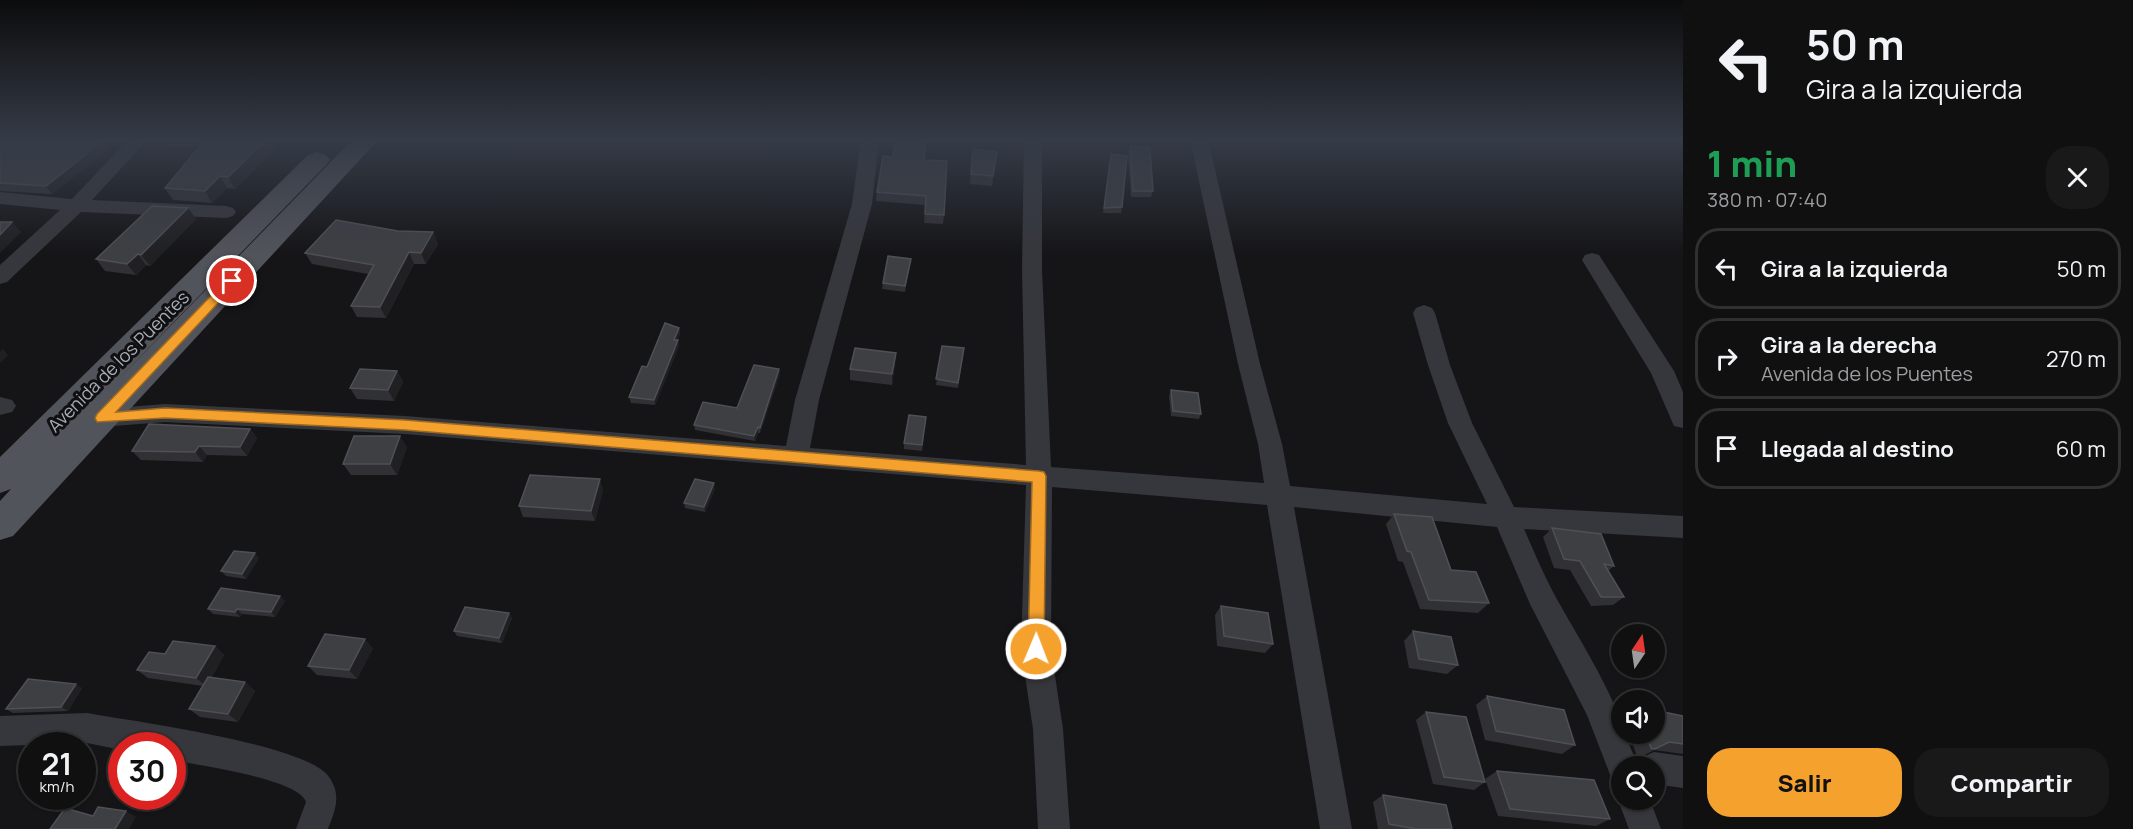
<!DOCTYPE html>
<html lang="es">
<meta charset="utf-8">
<style>
:root{--surface:#101011;--page:#19191a;--text:#f1f3f6;--muted:#9c9d9f;--line:#303031;--accent:#f5a12e}
body{margin:0;font-family:Manrope,sans-serif;background:var(--page);color:var(--text);height:100vh;display:flex;flex-direction:column;font-size:22px;white-space:nowrap}
*{box-sizing:border-box;margin:0}
p{font-size:20px;color:var(--muted)}
.icon{flex:none;width:33px;height:33px;fill:none;stroke:currentColor;stroke-width:2;stroke-linecap:round;stroke-linejoin:round}
.map{position:relative;flex:1;overflow:hidden}
.details{display:flex;flex-direction:column;background:var(--surface);width:450px}
.details>*{flex:none}
.top-card{background:#101011;color:var(--text);overflow:hidden}
.needle{width:39px;rotate:13deg}
.tools{position:absolute;left:1611px;top:624px;display:grid;gap:12px}
.tools a{display:grid;place-items:center;width:54px;height:54px;border-radius:50%;background:var(--surface);box-shadow:0 2px 4px #0004,0 0 0 2px var(--line);font-size:30px}
.speed{position:absolute;left:18px;top:732px;display:flex;gap:12px;font-size:30px;font-weight:700;text-align:center}
.speed>*{display:grid;place-content:center;width:78px;height:78px;border-radius:50%;background:var(--surface);box-shadow:0 2px 4px #0004,0 0 0 2px var(--line);line-height:1}
.speed small{font-size:15px;font-weight:400}
.speed .limit{border:9px solid #d22;background:#fff;color:#111}
.pin{position:absolute;display:grid;place-items:center;width:51px;height:51px;color:#fff;margin:-26px;border:3px solid #fff;border-radius:50%;box-shadow:0 2px 6px #0007}
.me{position:absolute;width:66px;margin:-33px;rotate:1deg;stroke-linejoin:round;filter:drop-shadow(0 0 4px #0008)}
.turn{display:flex;align-items:center;gap:21px;height:126px;padding:0 24px;font-size:27px}
.turn .icon{width:78px;height:78px;stroke-width:2.5}
.turn b{display:block;font-size:42px;line-height:51px}
.round{display:grid;place-items:center;flex:none;width:63px;height:63px;border-radius:24px;background:var(--page)}
.headline{display:flex;align-items:center;justify-content:space-between;height:102px;padding:0 24px}
h1{font-size:36px;font-weight:800;line-height:45px;color:#1e9e55}
.cta{display:flex;gap:12px;margin-top:auto;padding:12px 24px}
.cta a{flex:1;height:69px;border-radius:24px;background:var(--accent);color:#111;font-size:24px;font-weight:800;line-height:69px;text-align:center}
.cta a+a{background:var(--page);color:var(--text)}
ul{padding:0;list-style:none}
li{display:flex;align-items:center;gap:18px;height:81px;margin:0 12px 9px;padding:0 12px;border:3px solid var(--line);border-radius:24px}
li div{flex:1}
li b{display:block;font-size:22px}
li em{font-style:normal}
main{display:flex;flex:1;min-height:0}
.map>svg:first-child{display:block}
.lines{fill:none;stroke-linecap:round;stroke-linejoin:round}
.minor{fill:#36373c;fill-rule:evenodd}
.primary{fill:#52545b;fill-rule:evenodd}
.wall{fill:#313135}
.shaded-wall{fill:#202023}
.building{fill:#3d3f43;stroke:#4e5055;stroke-width:1.5}
.route{fill:#f5a12e;stroke:#9f691e;stroke-width:1.5}
.labels{text-anchor:middle;dominant-baseline:central;stroke-width:6;stroke-linejoin:round;paint-order:stroke}
.street-label{font-size:18px;fill:#a6adb7;stroke:#101012}
</style>
<main>
<div class="map">
<svg width="1683" height="829" viewBox="0 0 1683 829">
<rect width="100%" height="100%" fill="#151517"/>
<g class="lines">
<g class="minor">
<path d="M 129,139 L 148,139 L 92,200 L 226,206 L 233,208 L 236,212 L 233,216 L 226,218 L 81,212 L 7,282 L 0,284 L 0,265 L 60,210 L 0,204 L 0,192 L 72,199 Z"/>
<path d="M 861,139 L 879,139 L 872,204 L 819,400 L 810,448 L 1026,465 L 1022,270 L 1024,139 L 1042,139 L 1042,270 L 1051,467 L 1264,483 L 1258,444 L 1238,364 L 1190,139 L 1208,139 L 1260,364 L 1282,444 L 1290,486 L 1487,504 L 1448,423 L 1428,365 L 1413,313 L 1416,308 L 1424,305 L 1432,308 L 1435,313 L 1450,365 L 1472,423 L 1514,507 L 1683,516 L 1683,538 L 1524,529 C 1533,549 1541,569 1551,588 C 1567,620 1622,703 1622,734 L 1625,734 L 1638,766 L 1622,766 L 1622,782 L 1611,777 L 1587,715 L 1530,604 L 1497,527 L 1294,507 L 1352,829 L 1320,829 L 1267,505 L 1052,487 L 1051,649 L 1063,729 L 1070,829 L 1038,829 L 1033,729 L 1021,649 L 1026,485 L 405,434 L 165,422 L 101,427 L 92,425 L 89,418 L 92,411 L 101,409 L 165,404 L 405,416 L 786,446 L 795,400 L 852,204 Z"/>
<path d="M 1592,253 L 1599,255 L 1674,371 L 1683,392 L 1683,428 L 1674,426 L 1651,373 L 1582,260 L 1585,255 Z"/>
<path d="M 0,397 L 12,400 L 16,406 L 12,412 L 0,415 Z"/>
<path d="M 87,713 C 131,721 307,744 329,777 C 342,795 335,811 328,829 L 296,829 L 306,802 C 299,779 197,765 172,760 L 172,746 L 122,746 L 122,750 L 87,743 L 0,746 L 0,716 Z"/>
<path d="M 1654,752 L 1683,756 L 1683,788 L 1654,784 L 1654,766 L 1639,766 L 1643,757 Z"/>
<path d="M 1622,791 L 1622,800 L 1650,800 L 1661,829 L 1629,829 L 1618,800 Z"/>
</g>
<path class="primary" d="M 353,139 L 379,139 L 13,536 L 0,540 L 0,501 L 11,489 L 0,493 L 0,457 L 308,155 L 317,152 L 326,155 L 330,160 L 326,165 L 109,389 Z"/>
</g>
<g class="wall">
<path d="M 0,139 L 109,149 L 52,194 L 0,191 Z"/>
<path d="M 160,139 L 285,139 L 235,189 L 227,188 L 212,203 L 173,200 L 165,188 L 200,146 L 164,145 Z"/>
<path d="M 1130,146 L 1153,191 L 1151,197 L 1131,197 L 1128,152 Z"/>
<path d="M 973,149 L 997,152 L 992,186 L 970,184 Z"/>
<path d="M 1111,154 L 1122,207 L 1121,213 L 1103,213 Z"/>
<path d="M 924,160 L 944,215 L 943,224 L 924,223 L 925,205 L 876,201 L 877,192 Z"/>
<path d="M 188,208 L 196,219 L 150,266 L 146,265 L 136,275 L 105,271 L 96,259 Z"/>
<path d="M 398,231 L 433,232 L 438,244 L 426,264 L 414,264 L 386,318 L 357,317 L 351,306 L 368,274 L 312,264 L 305,253 Z"/>
<path d="M 911,259 L 905,292 L 882,289 L 883,283 Z"/>
<path d="M 679,328 L 680,334 L 677,340 L 679,346 L 655,405 L 631,403 L 629,397 L 647,367 Z"/>
<path d="M 942,346 L 964,348 L 958,388 L 936,385 Z"/>
<path d="M 895,364 L 892,385 L 850,380 L 850,369 Z"/>
<path d="M 397,371 L 403,382 L 394,401 L 357,399 L 350,388 Z"/>
<path d="M 780,374 L 760,433 L 758,433 L 755,441 L 695,430 L 694,425 L 737,408 Z"/>
<path d="M 1171,390 L 1201,414 L 1199,419 L 1171,416 L 1169,396 Z"/>
<path d="M 926,417 L 922,451 L 904,449 L 904,443 Z"/>
<path d="M 250,429 L 257,438 L 247,456 L 207,455 L 203,462 L 141,460 L 132,451 Z"/>
<path d="M 407,447 L 397,475 L 351,475 L 343,464 Z"/>
<path d="M 715,489 L 705,512 L 685,508 L 684,503 Z"/>
<path d="M 603,490 L 595,521 L 523,517 L 519,506 Z"/>
<path d="M 1394,514 L 1451,570 L 1489,603 L 1478,613 L 1420,609 L 1403,562 L 1398,561 L 1386,524 Z"/>
<path d="M 1552,528 L 1614,566 L 1608,571 L 1624,597 L 1613,605 L 1591,606 L 1570,570 L 1554,568 L 1543,537 Z"/>
<path d="M 259,558 L 246,579 L 226,576 L 221,571 Z"/>
<path d="M 285,601 L 275,617 L 242,614 L 240,617 L 213,614 L 208,609 Z"/>
<path d="M 1221,606 L 1273,644 L 1265,653 L 1217,646 L 1215,615 Z"/>
<path d="M 509,613 L 512,618 L 502,643 L 457,636 L 454,631 Z"/>
<path d="M 1413,631 L 1458,665 L 1447,674 L 1409,668 L 1404,641 Z"/>
<path d="M 215,646 L 224,655 L 211,678 L 245,682 L 255,691 L 238,722 L 200,717 L 189,709 L 203,686 L 148,678 L 137,670 L 165,654 Z"/>
<path d="M 373,648 L 357,679 L 317,675 L 308,666 Z"/>
<path d="M 82,688 L 68,711 L 13,713 L 6,709 Z"/>
<path d="M 1487,696 L 1575,745 L 1562,754 L 1485,740 L 1476,705 Z"/>
<path d="M 1426,712 L 1485,782 L 1474,790 L 1433,784 L 1416,720 Z"/>
<path d="M 1683,716 L 1683,754 L 1654,750 L 1641,757 L 1637,756 L 1629,734 L 1654,734 Z"/>
<path d="M 1497,771 L 1610,819 L 1596,826 L 1498,816 L 1485,779 Z"/>
<path d="M 1383,795 L 1452,829 L 1378,829 L 1373,802 Z"/>
</g>
<g class="shaded-wall">
<path d="M 267,139 L 285,139 L 235,189 L 228,177 Z"/>
<path d="M 103,141 L 109,149 L 52,194 L 46,186 Z"/>
<path d="M 220,176 L 227,188 L 212,203 L 205,191 Z"/>
<path d="M 188,208 L 196,219 L 150,266 L 141,255 Z"/>
<path d="M 12,222 L 21,232 L 0,253 L 0,235 Z"/>
<path d="M 433,232 L 438,244 L 426,264 L 421,253 Z"/>
<path d="M 409,252 L 414,264 L 386,318 L 380,307 Z"/>
<path d="M 138,254 L 146,265 L 136,275 L 127,264 Z"/>
<path d="M 679,328 L 680,334 L 676,346 L 674,340 Z"/>
<path d="M 678,340 L 679,346 L 655,405 L 654,400 Z"/>
<path d="M 3,349 L 8,355 L 0,363 L 0,352 Z"/>
<path d="M 896,353 L 895,364 L 892,385 L 892,374 Z"/>
<path d="M 779,369 L 780,374 L 760,433 L 760,428 Z"/>
<path d="M 397,371 L 403,382 L 394,401 L 388,390 Z"/>
<path d="M 758,427 L 758,433 L 755,441 L 754,436 Z"/>
<path d="M 250,429 L 257,438 L 247,456 L 240,447 Z"/>
<path d="M 400,436 L 407,447 L 397,475 L 390,464 Z"/>
<path d="M 199,446 L 207,455 L 203,462 L 195,452 Z"/>
<path d="M 600,479 L 603,490 L 595,521 L 591,511 Z"/>
<path d="M 714,483 L 715,489 L 705,512 L 704,507 Z"/>
<path d="M 255,553 L 259,558 L 246,579 L 242,574 Z"/>
<path d="M 280,596 L 285,601 L 275,617 L 271,612 Z"/>
<path d="M 237,609 L 242,614 L 240,617 L 235,612 Z"/>
<path d="M 509,613 L 512,618 L 502,643 L 499,638 Z"/>
<path d="M 365,639 L 373,648 L 357,679 L 349,670 Z"/>
<path d="M 215,646 L 224,655 L 206,686 L 196,678 Z"/>
<path d="M 245,682 L 255,691 L 238,722 L 228,714 Z"/>
<path d="M 76,684 L 82,688 L 68,711 L 61,707 Z"/>
<path d="M 126,811 L 136,817 L 129,829 L 115,829 Z"/>
</g>
<g class="building">
<path d="M 0,139 L 94,139 L 103,141 L 46,186 L 0,183 Z"/>
<path d="M 206,139 L 267,139 L 228,177 L 220,176 L 205,191 L 165,188 Z"/>
<path d="M 895,139 L 926,139 L 924,160 L 947,161 L 944,215 L 925,214 L 926,196 L 877,192 L 883,156 L 893,157 Z"/>
<path d="M 1130,146 L 1150,148 L 1153,191 L 1133,191 Z"/>
<path d="M 973,149 L 997,152 L 993,176 L 971,174 Z"/>
<path d="M 1111,154 L 1127,156 L 1122,207 L 1104,208 Z"/>
<path d="M 152,206 L 188,208 L 141,255 L 138,254 L 127,264 L 96,259 Z"/>
<path d="M 336,220 L 398,231 L 433,232 L 421,253 L 409,252 L 380,307 L 351,306 L 374,265 L 305,253 Z"/>
<path d="M 0,222 L 12,222 L 0,235 Z"/>
<path d="M 888,256 L 911,259 L 905,286 L 883,283 Z"/>
<path d="M 665,323 L 679,328 L 674,340 L 678,340 L 654,400 L 629,397 L 642,366 L 647,367 Z"/>
<path d="M 942,346 L 964,348 L 958,383 L 936,379 Z"/>
<path d="M 855,348 L 896,353 L 892,374 L 850,369 Z"/>
<path d="M 754,365 L 779,369 L 760,428 L 758,427 L 754,436 L 694,425 L 703,402 L 737,408 Z"/>
<path d="M 360,369 L 397,371 L 388,390 L 350,388 Z"/>
<path d="M 1171,390 L 1198,393 L 1201,414 L 1173,411 Z"/>
<path d="M 909,415 L 926,417 L 922,445 L 904,443 Z"/>
<path d="M 149,424 L 250,429 L 240,447 L 199,446 L 195,452 L 132,451 Z"/>
<path d="M 354,436 L 400,436 L 390,464 L 343,464 Z"/>
<path d="M 530,475 L 600,479 L 591,511 L 519,506 Z"/>
<path d="M 695,479 L 714,483 L 704,507 L 684,503 Z"/>
<path d="M 1394,514 L 1432,517 L 1451,570 L 1476,572 L 1489,603 L 1429,600 L 1411,552 L 1407,551 Z"/>
<path d="M 1552,528 L 1601,534 L 1614,566 L 1604,564 L 1624,597 L 1601,597 L 1580,561 L 1564,559 Z"/>
<path d="M 234,551 L 255,553 L 242,574 L 221,571 Z"/>
<path d="M 221,588 L 280,596 L 271,612 L 237,609 L 235,612 L 208,609 Z"/>
<path d="M 1221,606 L 1268,613 L 1273,644 L 1224,636 Z"/>
<path d="M 465,607 L 509,613 L 499,638 L 454,631 Z"/>
<path d="M 1413,631 L 1451,637 L 1458,665 L 1419,659 Z"/>
<path d="M 325,634 L 365,639 L 349,670 L 308,666 Z"/>
<path d="M 173,641 L 215,646 L 196,678 L 137,670 L 149,652 L 165,654 Z"/>
<path d="M 208,677 L 245,682 L 228,714 L 189,709 Z"/>
<path d="M 28,679 L 76,684 L 61,707 L 6,709 Z"/>
<path d="M 1487,696 L 1564,710 L 1575,745 L 1496,731 Z"/>
<path d="M 1654,710 L 1683,716 L 1683,744 L 1669,742 L 1655,749 L 1651,748 L 1646,734 L 1654,734 Z"/>
<path d="M 1426,712 L 1466,717 L 1485,782 L 1444,777 Z"/>
<path d="M 1497,771 L 1594,780 L 1610,819 L 1510,809 Z"/>
<path d="M 1383,795 L 1446,805 L 1452,829 L 1416,829 L 1389,824 Z"/>
<path d="M 98,807 L 126,811 L 115,829 L 50,829 L 65,808 L 93,816 Z"/>
</g>
<linearGradient id="sky" x2="0" y2="1"><stop stop-color="#0c0c0d"/><stop offset="0.55" stop-color="#353b47"/><stop offset="1" stop-color="#353b47" stop-opacity="0"/></linearGradient>
<rect width="1683" height="255" fill="url(#sky)"/>
<path class="route" d="M 232,277 L 236,278 L 236,284 L 116,412 L 165,408 L 405,420 L 1039,471 L 1044,472 L 1046,476 L 1044,649 L 1042,655 L 1036,657 L 1030,655 L 1028,649 L 1032,482 L 405,430 L 165,418 L 97,422 L 95,418 L 97,414 L 228,278 Z"/>
<g class="labels">
<g class="street-label">
<text transform="translate(118 361) rotate(-45)">Avenida de los Puentes</text>
</g>
</g>
</svg>
<div class="tools">
<a><svg class="needle" viewBox="-14 -14 28 28"><path d="M0-13l5 13h-10z" fill="#e53935"/><path d="M0 13l5-13h-10z" fill="#9c9d9f"/></svg></a>
<a><svg class="icon" aria-label="sound" viewBox="0 0 24 24"><path d="M4 9h4l5-4v14l-5-4H4zM17 9q2 3 0 6"/></svg></a>
<a><svg class="icon" aria-label="search" viewBox="0 0 24 24"><circle cx="10" cy="10" r="6"/><path d="M15 15l6 6"/></svg></a>
</div>
<div class="speed"><div>21<small>km/h</small></div><div class="limit">30</div></div>
<div class="pin" style="left:232px;top:281px;background:#d93025"><svg class="icon" aria-label="arrive" viewBox="0 0 24 24"><path d="M6 21V4h12l-3 4 3 4H6"/></svg></div>
<svg class="me" style="left:1036px;top:649px" viewBox="-20 -20 40 40"><circle r="17" fill="#f5a12e" stroke="#fff" stroke-width="3"/><path d="M0-11L8 9 0 5-8 9z" fill="#fff"/></svg>
</div>
<section class="details">
<div class="top-card">
<div class="turn"><svg class="icon" aria-label="left" viewBox="0 0 24 24"><path d="M17 20v-9H6M10 6l-5 5 5 5"/></svg><div><b>50 m</b>Gira a la izquierda</div></div>
</div>
<div class="headline"><div><h1>1 min</h1><p>380 m · 07:40</p></div><a class="round"><svg class="icon" aria-label="close" viewBox="0 0 24 24"><path d="M6 6l12 12M18 6L6 18"/></svg></a></div>
<ul>
<li><svg class="icon" aria-label="left" viewBox="0 0 24 24"><path d="M17 20v-9H6M10 6l-5 5 5 5"/></svg><div><b>Gira a la izquierda</b></div><em>50 m</em></li>
<li><svg class="icon" aria-label="right" viewBox="0 0 24 24"><path d="M7 20v-9h11M14 6l5 5-5 5"/></svg><div><b>Gira a la derecha</b><p>Avenida de los Puentes</p></div><em>270 m</em></li>
<li><svg class="icon" aria-label="arrive" viewBox="0 0 24 24"><path d="M6 21V4h12l-3 4 3 4H6"/></svg><div><b>Llegada al destino</b></div><em>60 m</em></li>
</ul>
<div class="cta"><a>Salir</a><a>Compartir</a></div>
</section>
</main>
